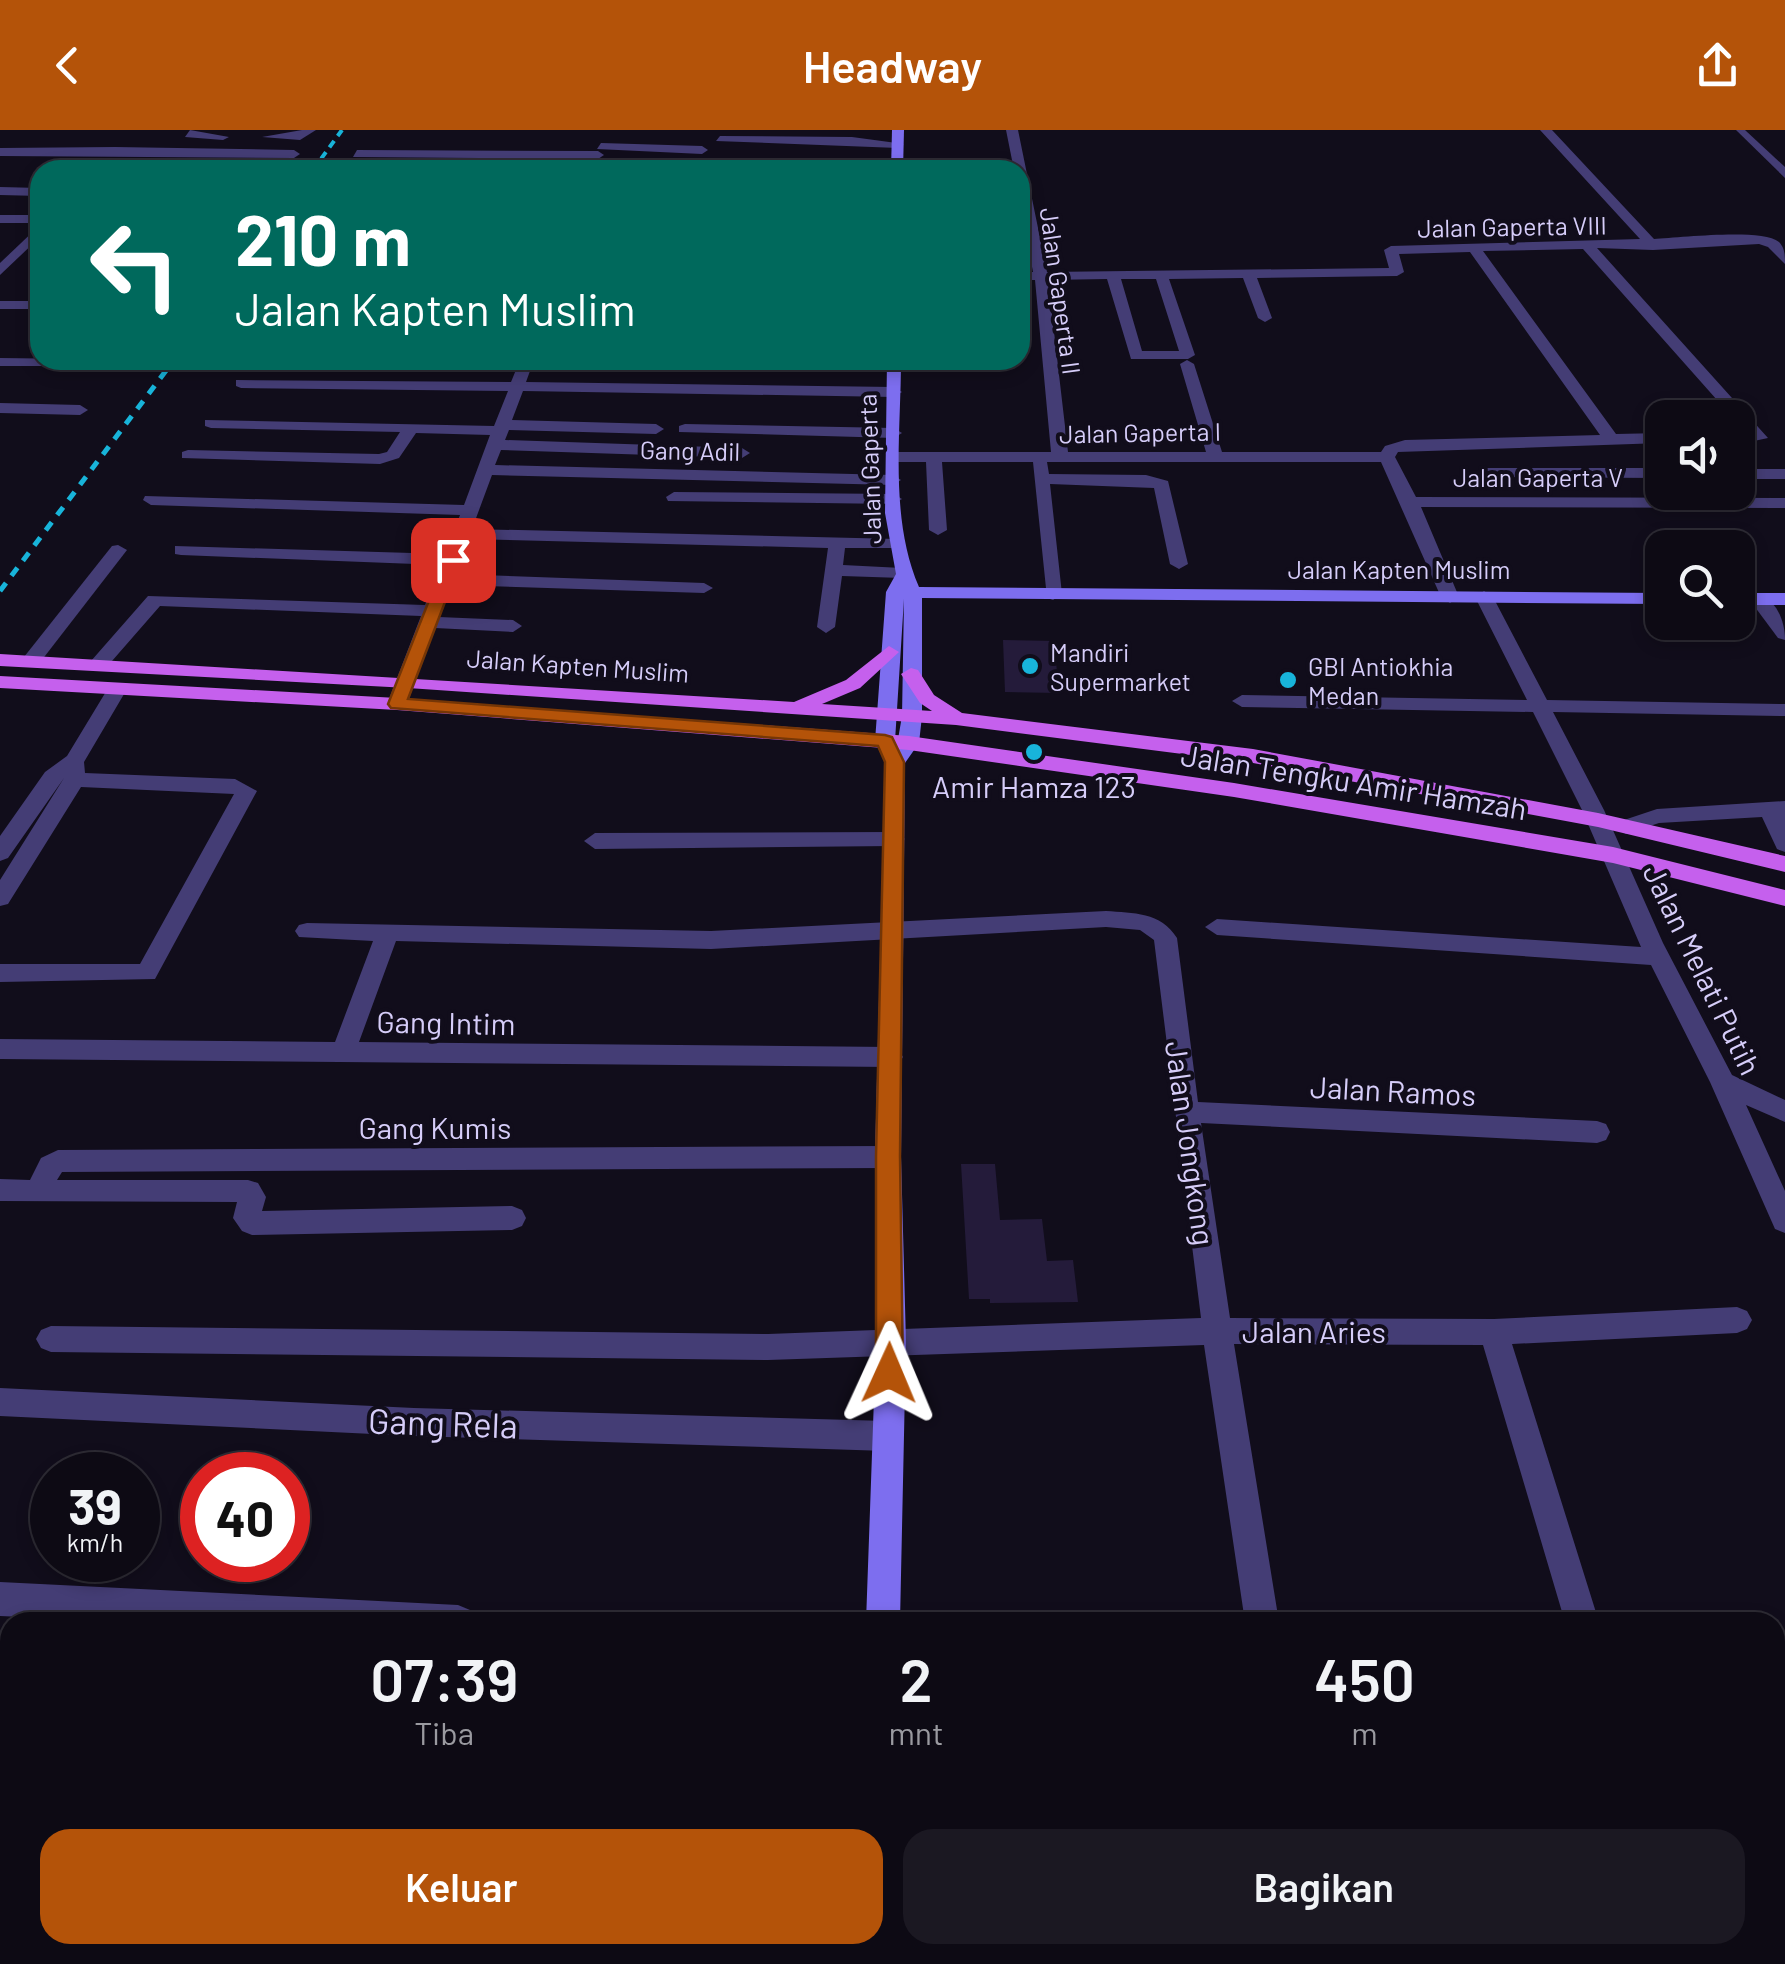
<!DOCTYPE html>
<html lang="id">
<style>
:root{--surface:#0d0a14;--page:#1b1822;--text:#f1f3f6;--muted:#9a9aa0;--line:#2d2b34;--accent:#b45309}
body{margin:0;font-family:Barlow,sans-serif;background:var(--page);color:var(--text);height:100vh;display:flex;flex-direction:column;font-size:38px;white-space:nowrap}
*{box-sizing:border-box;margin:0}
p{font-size:32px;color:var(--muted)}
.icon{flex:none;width:55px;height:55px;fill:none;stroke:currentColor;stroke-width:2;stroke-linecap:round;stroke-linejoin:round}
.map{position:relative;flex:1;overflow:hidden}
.drawer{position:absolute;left:0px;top:1482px;width:1785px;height:352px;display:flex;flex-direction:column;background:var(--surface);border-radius:30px 30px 0 0;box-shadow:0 5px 15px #0003,0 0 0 2px var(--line)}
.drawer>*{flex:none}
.guide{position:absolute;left:30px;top:30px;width:1000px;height:210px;border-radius:30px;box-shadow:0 5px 15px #0003,0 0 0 2px var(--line);background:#00695c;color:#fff;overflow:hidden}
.controls{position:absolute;left:1645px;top:270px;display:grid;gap:20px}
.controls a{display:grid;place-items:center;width:110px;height:110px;border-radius:20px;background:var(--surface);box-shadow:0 5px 15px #0003,0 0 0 2px var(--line);font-size:50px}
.speed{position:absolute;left:30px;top:1322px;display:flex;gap:20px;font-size:50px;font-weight:700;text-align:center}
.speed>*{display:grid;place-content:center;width:130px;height:130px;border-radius:50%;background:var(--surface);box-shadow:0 5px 15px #0003,0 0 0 2px var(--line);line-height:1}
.speed small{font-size:25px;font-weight:400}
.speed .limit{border:15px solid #d22;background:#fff;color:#111}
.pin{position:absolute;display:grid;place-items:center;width:85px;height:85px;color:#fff;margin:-42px;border-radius:20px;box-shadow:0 5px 15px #0006}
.me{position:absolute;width:110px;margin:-55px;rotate:1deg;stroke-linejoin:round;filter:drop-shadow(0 0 8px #0008)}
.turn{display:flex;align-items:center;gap:35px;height:210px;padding:0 40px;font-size:45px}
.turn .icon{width:130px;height:130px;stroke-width:2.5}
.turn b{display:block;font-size:70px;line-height:85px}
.eta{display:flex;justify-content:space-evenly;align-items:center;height:170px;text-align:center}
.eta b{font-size:60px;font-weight:600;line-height:70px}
.action{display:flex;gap:20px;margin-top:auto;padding:20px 40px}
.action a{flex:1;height:115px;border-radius:30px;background:var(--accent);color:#fff;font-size:40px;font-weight:600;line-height:115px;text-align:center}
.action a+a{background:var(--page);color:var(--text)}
header{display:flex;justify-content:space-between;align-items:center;height:130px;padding:0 40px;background:var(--accent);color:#fff;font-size:45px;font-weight:600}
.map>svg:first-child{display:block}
.building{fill:#241b3a}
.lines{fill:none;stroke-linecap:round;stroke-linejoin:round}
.street{fill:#443d75;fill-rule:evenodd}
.secondary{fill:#7d6eef;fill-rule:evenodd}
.primary{fill:#c560ed;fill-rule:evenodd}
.rail-far1{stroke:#18b4da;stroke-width:4;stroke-dasharray:8 6;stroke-linecap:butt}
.rail{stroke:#18b4da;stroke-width:5;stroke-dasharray:10 9;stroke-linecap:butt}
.route{fill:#b45309;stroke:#753606;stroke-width:2.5}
.poi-dot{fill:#18b4da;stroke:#110d1b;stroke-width:4}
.labels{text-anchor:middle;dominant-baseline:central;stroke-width:8;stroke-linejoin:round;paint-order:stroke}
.far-street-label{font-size:25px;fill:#d6cdf9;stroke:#110d1b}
.far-poi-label{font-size:25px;fill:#d6cdf9;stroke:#110d1b;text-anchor:start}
.street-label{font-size:30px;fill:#d6cdf9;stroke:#110d1b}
.poi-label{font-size:30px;fill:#d6cdf9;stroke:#110d1b}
.near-street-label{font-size:35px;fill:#d6cdf9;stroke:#110d1b}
</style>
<header><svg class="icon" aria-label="back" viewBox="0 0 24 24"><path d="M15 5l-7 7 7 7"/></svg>Headway<svg class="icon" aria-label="share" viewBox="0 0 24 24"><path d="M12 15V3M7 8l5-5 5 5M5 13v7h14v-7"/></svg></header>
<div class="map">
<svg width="1785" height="1834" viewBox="0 0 1785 1834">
<rect width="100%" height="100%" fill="#110d1b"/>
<g class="building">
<path d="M 1003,510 L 1054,511 L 1059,563 L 1005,562 Z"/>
<path d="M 961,1034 L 995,1034 L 1000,1090 L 1042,1089 L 1047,1131 L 1073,1130 L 1078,1172 L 990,1173 L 990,1169 L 969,1169 Z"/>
</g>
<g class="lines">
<g class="street">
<path d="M 190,0 L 229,7 L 223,10 L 185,7 Z"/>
<path d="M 302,0 L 316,0 L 300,10 L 262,7 Z"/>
<path d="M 1006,0 L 1018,0 L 1047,142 L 1389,138 L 1384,120 L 1391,116 L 1640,109 L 1540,0 L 1552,0 L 1654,109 C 1679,108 1761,98 1779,112 C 1785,118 1785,126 1785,134 L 1768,117 L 1759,114 L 1653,120 L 1597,118 L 1768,308 L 1754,311 L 1738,288 L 1733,288 L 1583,119 L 1483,121 L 1616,304 L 1662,303 L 1662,313 L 1398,322 L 1395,327 L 1416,367 L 1785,368 L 1785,378 L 1421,377 L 1459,467 L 1450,473 L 1441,467 L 1381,332 L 1047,332 L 1049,344 L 1146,345 L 1168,351 L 1188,434 L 1179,439 L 1170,434 L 1154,358 L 1050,354 L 1062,464 L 1053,470 L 1047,468 L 1033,332 L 942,332 L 947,400 L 938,405 L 929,400 L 926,332 L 894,332 L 886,327 L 894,322 L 1051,322 L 1035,150 L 1020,150 L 1020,142 L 1033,142 L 1020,72 L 1020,40 L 1014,40 ZM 1470,122 L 1600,305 L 1405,310 L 1385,316 L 1381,322 L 1222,322 L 1194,234 L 1187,230 L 1180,234 L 1206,322 L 1068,322 L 1048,150 L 1107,149 L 1131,229 L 1188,229 L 1195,225 L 1169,149 L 1243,148 L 1258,188 L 1265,192 L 1272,188 L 1257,148 L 1397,146 L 1404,142 L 1399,124 ZM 1121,149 L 1156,149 L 1179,221 L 1142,221 Z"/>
<path d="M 1736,0 L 1745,0 L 1785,37 L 1785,48 Z"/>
<path d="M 720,6 L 852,7 L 904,14 L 898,18 L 716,11 Z"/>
<path d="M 601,13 L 702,16 L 708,20 L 702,24 L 597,19 Z"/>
<path d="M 115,17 L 294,20 L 300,24 L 294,28 L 0,26 L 0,18 Z"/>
<path d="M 357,20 L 598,21 L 604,25 L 598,29 L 353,27 Z"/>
<path d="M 739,29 L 897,30 L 903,34 L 897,38 L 735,36 Z"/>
<path d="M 0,57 L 40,58 L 40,66 L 0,65 Z"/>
<rect x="0" y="85" width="40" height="8"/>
<path d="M 40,95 L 40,107 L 0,145 L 0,133 Z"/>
<rect x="0" y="171" width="40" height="8"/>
<path d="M 0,228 L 161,230 L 162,232 L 155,236 L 0,236 Z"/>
<path d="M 520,230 L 534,230 L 526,252 L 894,257 L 902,262 L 894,267 L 523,261 L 512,290 L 656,294 L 664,299 L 656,304 L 509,300 L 505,310 L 742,318 L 750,323 L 742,328 L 501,320 L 495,335 L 893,345 L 901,350 L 893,355 L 492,345 L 472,399 L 898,409 L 904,410 L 904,418 L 845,418 L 843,435 L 902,438 L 911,443 L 902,448 L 842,446 L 835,497 L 826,503 L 817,497 L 828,418 L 468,409 L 455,444 L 704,453 L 713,458 L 704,463 L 451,455 L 439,487 L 513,490 L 522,496 L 513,502 L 435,498 L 407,574 L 397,580 L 387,574 L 421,486 L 160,476 L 105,539 L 91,539 L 91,531 L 148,466 L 425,475 L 441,435 L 181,425 L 175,424 L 175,416 L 445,424 L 460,385 L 151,375 L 143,370 L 145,366 L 464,375 L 490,305 L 416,303 L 399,328 L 380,334 L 182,328 L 182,322 L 188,320 L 379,324 L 387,322 L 400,302 L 211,298 L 205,296 L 205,290 L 494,296 L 508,261 L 241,258 L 236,256 L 236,250 L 511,252 Z"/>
<path d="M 0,273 L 80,275 L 88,280 L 80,285 L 0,283 Z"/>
<path d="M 685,294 L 894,298 L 902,303 L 894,308 L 679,302 L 679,296 Z"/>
<path d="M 1483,338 L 1662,338 L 1662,348 L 1477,347 L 1475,343 Z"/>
<rect x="1738" y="339" width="47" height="10"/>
<path d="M 674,362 L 894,364 L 902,369 L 894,374 L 668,371 L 666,367 Z"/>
<path d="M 118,415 L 127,420 L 38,535 L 24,535 L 24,527 L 112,416 Z"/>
<path d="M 1484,461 L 1493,467 L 1547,570 L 1785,574 L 1785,586 L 1553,582 L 1604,680 L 1663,813 L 1732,945 L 1785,970 L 1785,992 L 1746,975 L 1785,1061 L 1785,1103 L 1775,1099 L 1710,952 L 1651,835 L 1217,805 L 1205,797 L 1217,789 L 1641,817 L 1582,680 L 1533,582 L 1242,577 L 1232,571 L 1242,565 L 1527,570 L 1475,467 Z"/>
<path d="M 1758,463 C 1777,471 1785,491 1785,510 L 1778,508 L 1749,469 Z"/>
<path d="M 117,553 L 127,559 L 84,632 L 85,643 L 235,649 L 257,661 L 155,849 L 0,852 L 0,834 L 140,834 L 234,664 L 81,657 L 8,774 L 0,776 L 0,750 L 64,648 L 8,728 L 0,731 L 0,706 L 45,642 L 67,626 L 110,555 Z"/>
<path d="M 1785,671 L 1785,722 L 1777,719 L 1762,687 L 1659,693 L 1626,704 L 1615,697 L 1618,692 L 1657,679 Z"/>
<path d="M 894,702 L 905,709 L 894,716 L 595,719 L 584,711 L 595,703 Z"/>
<path d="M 1106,781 C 1133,783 1161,782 1177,808 L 1198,972 L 1597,991 L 1606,994 L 1610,1002 L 1606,1010 L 1597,1013 L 1201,993 L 1230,1188 L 1494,1189 L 1737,1177 L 1747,1181 L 1752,1190 L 1747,1199 L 1737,1203 L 1512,1214 L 1599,1492 L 1565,1492 L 1483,1215 L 1234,1214 L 1279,1492 L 1245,1492 L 1204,1215 L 768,1230 L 51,1222 L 41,1218 L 36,1209 L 41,1200 L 51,1196 L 768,1204 L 1201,1188 L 1154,810 L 1140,800 L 1106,797 L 711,819 L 396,811 L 359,912 L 890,917 L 899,920 L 903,927 L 899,934 L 890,937 L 0,929 L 0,909 L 335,912 L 373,811 L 299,807 L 295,801 L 299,795 L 307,793 L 711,801 Z"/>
<path d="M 888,1016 L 897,1019 L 901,1027 L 897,1035 L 888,1038 L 62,1042 L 57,1050 L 248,1050 L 258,1053 L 266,1067 L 262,1081 L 512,1076 L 522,1080 L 526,1088 L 522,1096 L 512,1100 L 252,1105 L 242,1101 L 233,1088 L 237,1072 L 0,1071 L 0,1049 L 30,1050 L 41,1028 L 58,1020 Z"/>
<path d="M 0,1258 L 414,1278 L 887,1291 L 898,1296 L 902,1306 L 898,1316 L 887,1321 L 414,1306 L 0,1286 Z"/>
<path d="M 0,1452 L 458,1475 L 470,1480 L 475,1492 L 137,1492 L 0,1486 Z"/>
<rect x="0" y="1717" width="10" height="38"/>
<path d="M 1296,1825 L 1334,1825 L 1335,1834 L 1297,1834 Z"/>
<path d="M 1665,1825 L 1703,1825 L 1705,1834 L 1667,1834 Z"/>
</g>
<g class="secondary">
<path d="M 892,0 L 904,0 L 903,40 L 891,40 Z"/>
<path d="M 887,230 L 901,230 C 901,303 889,388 919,457 L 1662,463 L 1662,474 L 922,468 L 922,586 L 919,613 L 905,633 L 901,1027 L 906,1212 L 900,1492 L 866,1492 L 876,1212 L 875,1027 L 885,633 L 875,611 L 886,462 L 896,444 L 885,383 ZM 904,469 L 902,586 L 897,615 L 895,611 Z"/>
<rect x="1738" y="463" width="47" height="12"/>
<rect x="863" y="1825" width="38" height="9"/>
</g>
<g class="primary">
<path d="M 889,516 L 899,522 L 860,558 L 822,574 L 932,581 L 920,573 L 901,544 L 911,538 L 918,540 L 934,565 L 962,583 L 1253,619 L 1598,683 L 1785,726 L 1785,742 L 1598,697 L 1253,633 L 956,595 L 408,558 L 0,536 L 0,524 L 794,572 L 846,550 Z"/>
<path d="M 0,546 L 397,568 L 909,606 L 1234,653 L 1613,717 L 1785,760 L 1785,776 L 1613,733 L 1234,667 L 909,620 L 397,580 L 0,558 Z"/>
</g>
<path class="rail-far1" d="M 313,40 L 342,0"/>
<path class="rail" d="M 0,461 L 174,230"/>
</g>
<path class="route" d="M 453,425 L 461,430 L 408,569 L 885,605 L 892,607 L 904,632 L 900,1026 L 903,1243 L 899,1252 L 889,1256 L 880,1252 L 876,1243 L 876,1026 L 885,632 L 878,616 L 391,578 L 388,574 L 445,430 Z"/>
<g class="poi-dot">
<circle cx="1030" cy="536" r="10"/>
<circle cx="1288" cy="550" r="10"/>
<circle cx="1034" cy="622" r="10"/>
</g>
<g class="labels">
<g class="far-street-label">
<text transform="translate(1512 96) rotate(-1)">Jalan Gaperta VIII</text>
<text transform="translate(1061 161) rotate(82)">Jalan Gaperta II</text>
<text transform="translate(1140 302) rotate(-1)">Jalan Gaperta I</text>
<text transform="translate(690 320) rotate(1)">Gang Adil</text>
<text transform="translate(869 339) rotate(-92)">Jalan Gaperta</text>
<text x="1538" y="347">Jalan Gaperta V</text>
<text x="1399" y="439">Jalan Kapten Muslim</text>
<text transform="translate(578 535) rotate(4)">Jalan Kapten Muslim</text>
</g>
<g class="far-poi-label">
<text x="1050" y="522">Mandiri<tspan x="1050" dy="29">Supermarket</tspan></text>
<text x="1308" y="536">GBI Antiokhia<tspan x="1308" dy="29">Medan</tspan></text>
</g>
<g class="street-label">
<text transform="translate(1354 651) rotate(9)">Jalan Tengku Amir Hamzah</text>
<text transform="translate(1703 839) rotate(64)">Jalan Melati Putih</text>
<text transform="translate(446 892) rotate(1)">Gang Intim</text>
<text transform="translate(1393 960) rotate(3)">Jalan Ramos</text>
<text x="435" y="997">Gang Kumis</text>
<text transform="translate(1191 1013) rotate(82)">Jalan Jongkong</text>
<text x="1314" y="1201">Jalan Aries</text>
</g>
<g class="poi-label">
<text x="1034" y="656">Amir Hamza 123</text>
</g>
<g class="near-street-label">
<text transform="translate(443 1292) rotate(2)">Gang Rela</text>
</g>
</g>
</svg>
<div class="controls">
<a><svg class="icon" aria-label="sound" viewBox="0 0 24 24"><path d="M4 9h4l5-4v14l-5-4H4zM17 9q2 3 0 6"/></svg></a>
<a><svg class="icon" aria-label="search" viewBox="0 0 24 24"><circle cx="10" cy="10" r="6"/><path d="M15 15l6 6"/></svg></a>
</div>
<div class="speed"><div>39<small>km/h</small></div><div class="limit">40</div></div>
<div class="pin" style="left:453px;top:430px;background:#d93025"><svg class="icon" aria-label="arrive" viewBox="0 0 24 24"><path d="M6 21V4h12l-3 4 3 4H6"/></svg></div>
<svg class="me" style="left:889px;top:1243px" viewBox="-20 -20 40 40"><path d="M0-17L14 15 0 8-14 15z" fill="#b45309" stroke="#fff" stroke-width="4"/></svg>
<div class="guide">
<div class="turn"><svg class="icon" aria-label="left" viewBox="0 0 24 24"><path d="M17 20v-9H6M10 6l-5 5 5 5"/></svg><div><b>210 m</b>Jalan Kapten Muslim</div></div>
</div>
<section class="drawer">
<div class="eta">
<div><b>07:39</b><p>Tiba</p></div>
<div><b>2</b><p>mnt</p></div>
<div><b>450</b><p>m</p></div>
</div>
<div class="action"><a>Keluar</a><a>Bagikan</a></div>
</section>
</div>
